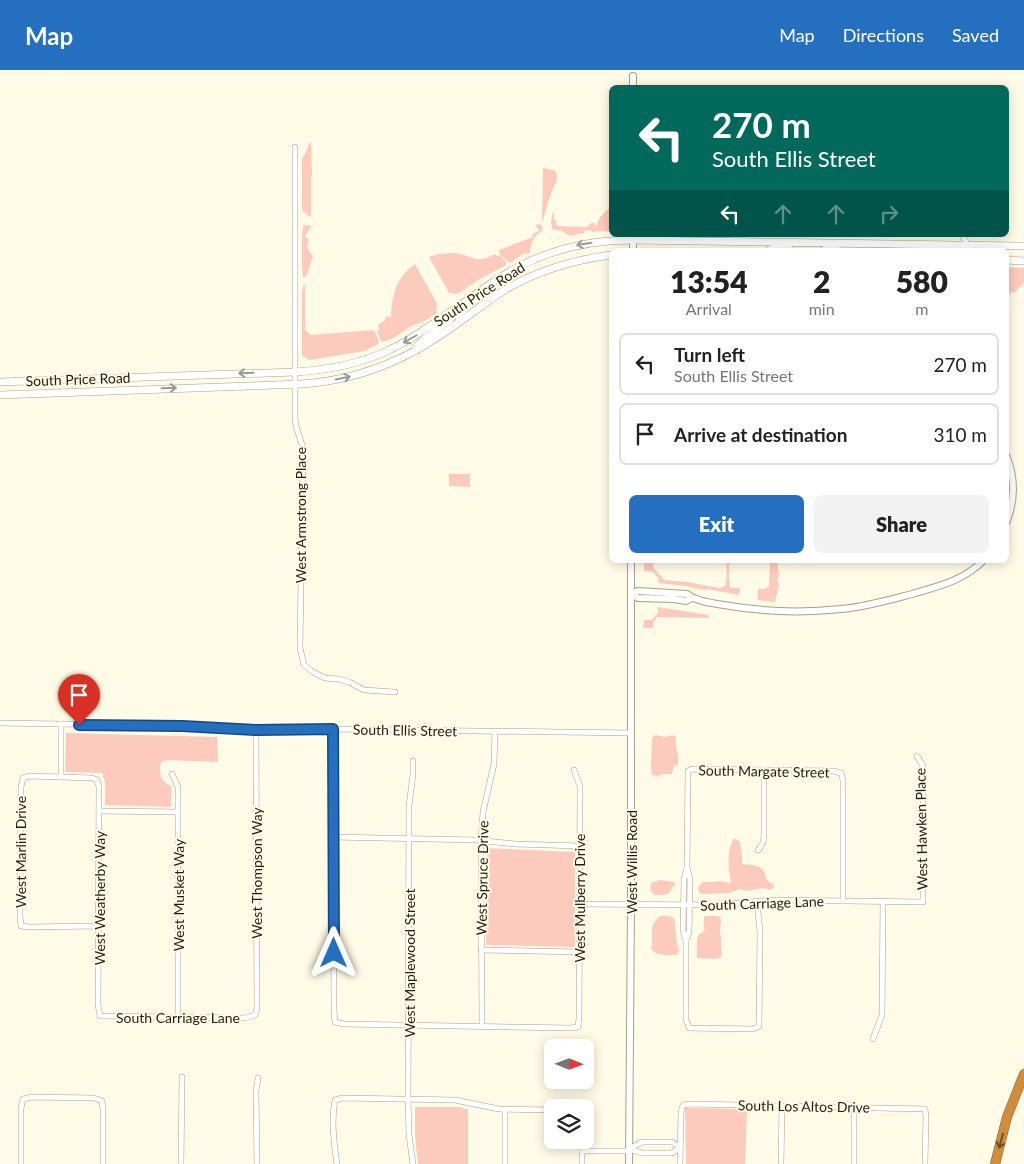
<!DOCTYPE html>
<style>
:root{--surface:#fff;--page:#f2f2f2;--text:#222;--muted:#767676;--line:#e0e0e0;--accent:#246fbf}
body{margin:0;font-family:Lato,sans-serif;background:var(--page);color:var(--text);height:100vh;display:flex;flex-direction:column;font-size:19px;white-space:nowrap}
*{box-sizing:border-box;margin:0}
p{font-size:16px;color:var(--muted)}
.icon{flex:none;width:28px;height:28px;fill:none;stroke:currentColor;stroke-width:2;stroke-linecap:round;stroke-linejoin:round}
.map{position:relative;flex:1;overflow:hidden}
.sheet{position:absolute;left:609px;top:178px;width:400px;height:315px;display:flex;flex-direction:column;background:var(--surface);border-radius:8px;box-shadow:0 2px 12px #0003}
.sheet>*{flex:none}
.top-card{position:absolute;left:609px;top:15px;width:400px;height:152px;border-radius:8px;box-shadow:0 2px 12px #0003;background:#00695c;color:#fff;overflow:hidden}
.needle{width:32px;rotate:91deg}
.controls{position:absolute;left:544px;top:969px;display:grid;gap:10px}
.controls a{display:grid;place-items:center;width:50px;height:50px;border-radius:8px;background:var(--surface);box-shadow:0 2px 12px #0003;font-size:25px}
.pin{position:absolute;display:grid;place-items:center;width:42px;height:42px;color:#fff;margin:-51px -21px;border-radius:50% 50% 50% 0;rotate:-45deg;box-shadow:0 0 5px #0007}
.pin .icon{rotate:45deg}
.me{position:absolute;width:55px;margin:-28px;rotate:0deg;stroke-linejoin:round;filter:drop-shadow(0 0 4px #0008)}
.turn{display:flex;align-items:center;gap:18px;height:105px;padding:0 20px;font-size:22px}
.turn .icon{width:65px;height:65px;stroke-width:2.5}
.turn b{display:block;font-size:35px;line-height:42px}
.lanes{display:flex;align-items:center;height:48px;padding:0 20px;background:#0003;justify-content:center;gap:25px;direction:ltr}
.lanes .off{opacity:.35}
.eta{display:flex;justify-content:space-evenly;align-items:center;height:85px;text-align:center}
.eta b{font-size:30px;font-weight:800;line-height:35px}
.primary-button{display:flex;gap:10px;margin-top:auto;padding:10px 20px}
.primary-button a{flex:1;height:58px;border-radius:8px;background:var(--accent);color:#fff;font-size:20px;font-weight:800;line-height:58px;text-align:center}
.primary-button a+a{background:var(--page);color:var(--text)}
ul{padding:0;list-style:none}
li{display:flex;align-items:center;gap:15px;height:62px;margin:0 10px 8px;padding:0 10px;border:2px solid var(--line);border-radius:8px}
li div{flex:1}
li b{display:block;font-size:19px}
li em{font-style:normal}
header{display:flex;align-items:center;gap:30px;box-sizing:border-box;height:70px;padding:0 25px;background:var(--accent);color:#fff}
header strong{font-size:24px}
nav{display:flex;gap:28px;margin-inline-start:auto;font-size:18px}
.map>svg:first-child{display:block}
.green{fill:#fdcbbe}
.lines{fill:none;stroke-linecap:round;stroke-linejoin:round}
.minor-casing{stroke:#a6a189;stroke-width:6}
.tertiary-casing{stroke:#a6a189;stroke-width:8}
.secondary-casing{stroke:#a6a189;stroke-width:8}
.motorway-casing{stroke:#926530;stroke-width:10}
.minor{stroke:#fff;stroke-width:5}
.tertiary{stroke:#fff;stroke-width:6}
.secondary{stroke:#fff;stroke-width:7}
.motorway{stroke:#d08c3f;stroke-width:9}
.oneway{stroke:#9a9995}
.oneway2{stroke:#6f4f27}
.route-casing{stroke:#17487c;stroke-width:12}
.route{stroke:#246fbf;stroke-width:9}
.labels{text-anchor:middle;dominant-baseline:central;stroke-width:4;stroke-linejoin:round;paint-order:stroke}
.street-label{font-size:14px;fill:#1f1d14;stroke:#fffbe6}
</style>
<header>
<strong>Map</strong>
<nav><a>Map</a><a>Directions</a><a>Saved</a></nav>
</header>
<div class="map">
<svg width="1024" height="1094" viewBox="0 0 1024 1094">
<rect width="100%" height="100%" fill="#fffbe6"/>
<g class="green">
<path d="M 311,72 L 312,106 L 311,106 L 311,146 L 309,147 L 305,142 L 303,142 L 302,137 L 302,89 L 307,80 L 309,73 Z"/>
<path d="M 543,98 L 554,100 L 556,102 L 557,106 L 557,110 L 550,126 L 542,153 Z"/>
<path d="M 611,136 L 611,162 L 601,161 L 592,162 L 591,160 L 584,161 L 584,163 L 570,166 L 562,161 L 552,159 L 551,151 L 553,142 L 554,142 L 554,150 L 556,150 L 557,156 L 587,157 L 591,153 L 595,153 L 595,156 L 596,156 L 600,147 Z"/>
<path d="M 537,154 L 542,155 L 542,161 C 534,166 530,173 530,183 L 523,184 L 510,193 L 499,184 L 500,182 L 499,180 L 533,167 L 532,164 L 539,161 L 538,158 L 536,157 Z"/>
<path d="M 305,155 L 311,156 L 305,167 L 309,170 C 306,176 307,181 313,186 L 306,207 L 303,207 L 302,198 L 302,166 L 303,156 Z"/>
<path d="M 454,183 C 474,185 474,195 495,184 L 497,186 L 499,185 L 506,192 L 506,195 L 478,210 L 458,224 L 449,223 L 429,187 L 438,184 Z"/>
<path d="M 415,194 L 437,234 L 436,243 L 425,251 L 411,256 L 394,268 L 383,272 L 381,271 L 377,261 L 379,260 L 378,255 L 384,251 L 387,246 L 391,247 C 392,224 396,208 415,194 Z"/>
<path d="M 1006,197 L 1024,198 L 1024,213 L 1014,223 L 1012,222 L 1006,228 Z"/>
<path d="M 307,215 L 305,217 L 305,260 L 311,265 L 373,260 L 374,261 L 375,261 L 379,272 L 378,274 L 365,281 L 309,290 L 302,285 L 302,224 L 303,216 Z"/>
<path d="M 449,404 L 470,404 L 470,417 L 449,416 Z"/>
<path d="M 727,490 L 729,490 L 729,515 L 731,518 L 740,518 L 739,525 L 707,519 L 704,520 L 685,516 L 659,513 L 658,508 L 653,502 L 644,501 L 644,493 L 648,493 L 648,491 L 653,491 L 653,497 L 664,510 L 688,512 L 719,518 L 723,517 L 726,514 Z"/>
<path d="M 770,490 L 777,490 L 779,506 L 777,510 L 779,515 L 775,532 L 758,530 L 758,519 L 765,519 L 769,516 Z"/>
<path d="M 658,537 L 709,545 L 709,548 L 657,547 L 653,553 L 653,558 L 643,558 L 644,550 L 652,550 L 658,543 Z"/>
<path d="M 66,663 L 217,667 L 218,692 L 168,690 L 161,692 C 159,704 160,711 171,716 L 171,737 L 105,735 L 105,712 L 102,703 L 65,702 Z"/>
<path d="M 655,665 L 665,667 L 673,665 L 676,667 C 674,677 681,686 677,696 L 674,695 L 672,704 L 663,704 L 658,706 L 652,705 C 650,694 652,680 652,668 Z"/>
<path d="M 734,768 L 740,772 C 740,780 743,786 742,794 C 749,795 758,794 763,800 C 768,808 762,807 773,814 L 773,818 L 771,820 L 763,818 L 747,821 L 739,819 L 730,823 L 702,824 L 699,822 L 698,818 L 702,812 L 714,812 L 718,811 L 731,813 C 731,809 730,806 729,801 C 728,789 728,779 734,768 Z"/>
<path d="M 487,778 L 575,782 L 575,877 L 486,875 Z"/>
<path d="M 660,810 L 675,812 L 675,814 L 668,824 L 663,825 L 654,825 L 650,820 L 651,813 Z"/>
<path d="M 661,846 L 668,846 L 674,848 L 677,874 L 679,880 L 678,884 L 675,885 C 667,885 656,886 651,879 C 655,866 647,854 661,846 Z"/>
<path d="M 706,846 L 718,846 L 721,848 L 720,863 L 721,867 L 721,878 L 722,885 L 721,887 L 715,889 L 697,888 C 697,884 696,870 698,866 C 701,861 701,866 704,860 C 705,857 703,851 704,847 Z"/>
<path d="M 415,1037 L 460,1037 L 468,1040 L 468,1094 L 418,1094 L 415,1067 Z"/>
<path d="M 685,1038 L 747,1039 L 745,1094 L 686,1094 Z"/>
</g>
<g class="lines">
<defs>
<g id="minor">
<path d="M 295,77 L 295,347 L 296,356 L 303,378 L 300,578 L 304,595 L 313,602 L 325,608 L 339,609 L 349,612 L 364,620 L 395,622"/>
<path d="M 962,165 L 968,175"/>
<path d="M 0,653 L 182,656 L 256,660 L 333,659 L 631,663"/>
<path d="M 333,659 L 334,941 L 335,952 L 344,954 L 570,958 L 578,957 L 579,948 L 580,716 L 574,700"/>
<path d="M 413,691 L 413,704 L 409,736 L 408,1029 L 409,1065 L 413,1094"/>
<path d="M 172,704 L 178,717 L 178,947"/>
<path d="M 61,707 L 61,654"/>
<path d="M 99,741 L 178,742"/>
<path d="M 333,767 L 476,770 L 516,774 L 579,776"/>
<path d="M 758,780 L 763,773 L 764,765 L 764,700"/>
<path d="M 757,832 L 760,862 L 759,956 L 753,959 L 689,958 L 686,949 L 686,871 L 683,861 L 684,809 L 687,798 L 688,701 L 692,699 L 833,701 L 841,703 L 843,710 L 843,831"/>
<path d="M 579,834 L 719,835 L 772,830 L 923,832 L 923,696 L 917,686"/>
<path d="M 99,856 L 29,857 L 21,856 L 20,845 L 21,717 L 23,708 L 30,706 L 92,708 L 97,710 L 99,717 L 98,935 L 100,946 L 245,948 L 255,945 L 257,939 L 256,660"/>
<path d="M 686,871 L 689,862 L 690,809 L 687,798"/>
<path d="M 481,880 L 579,882"/>
<path d="M 482,956 L 481,770 L 483,742 L 494,694 L 495,661"/>
<path d="M 873,969 L 882,945 L 883,831"/>
<path d="M 642,1072 L 672,1072 L 680,1077 L 672,1083 L 642,1083 L 629,1079 Z"/>
<path d="M 582,1081 L 629,1081"/>
<path d="M 21,1094 L 21,1038 L 23,1029 L 31,1027 L 94,1028 L 102,1031 L 103,1039 L 103,1094"/>
<path d="M 181,1094 L 182,1007"/>
<path d="M 257,1094 L 256,1021 L 258,1008"/>
<path d="M 337,1094 C 334,1073 331,1050 335,1030 L 342,1028 L 455,1030 L 499,1039 L 552,1040"/>
<path d="M 505,1094 L 505,1039"/>
<path d="M 582,1094 L 582,1070"/>
<path d="M 680,1094 L 681,1042 L 683,1035 L 690,1034 L 925,1039 L 926,1046 L 925,1094"/>
<path d="M 781,1094 L 782,1036"/>
<path d="M 854,1094 L 854,1037"/>
</g>
<g id="tertiary">
<path d="M 633,18 L 633,6"/>
<path d="M 633,180 L 633,165"/>
<path d="M 1006,385 C 1015,407 1015,431 1006,453"/>
<path d="M 631,524 L 638,521 L 687,524 C 696,532 718,534 730,536 C 767,542 804,543 841,539 C 865,537 889,530 912,524 C 939,516 963,511 984,490"/>
<path d="M 631,524 L 638,528 L 674,529 L 686,531 L 692,528"/>
<path d="M 629,1094 L 631,834 L 631,490"/>
</g>
<g id="secondary">
<path d="M 769,180 C 778,176 786,181 792,172"/>
<path d="M 824,180 L 831,179 L 840,173"/>
<path d="M 1006,190 L 1024,191"/>
<path d="M 460,251 C 458,248 459,245 461,242 L 487,221"/>
<path d="M 416,277 L 425,268 L 450,250 L 451,248 L 450,242"/>
<path d="M 0,312 L 295,302 C 328,300 361,294 391,279 C 413,269 432,254 452,241 C 475,225 497,207 522,195 C 556,178 594,170 633,170 L 1024,176"/>
<path d="M 0,325 L 301,314 C 333,312 365,304 394,291 C 434,274 467,245 503,221 C 536,201 573,190 611,185"/>
</g>
<path id="motorway" d="M 995,1094 L 1007,1047 L 1024,1004"/>
</defs>
<use href="#minor" class="minor-casing"/>
<use href="#tertiary" class="tertiary-casing"/>
<use href="#secondary" class="secondary-casing"/>
<use href="#motorway" class="motorway-casing"/>
<use href="#minor" class="minor"/>
<use href="#tertiary" class="tertiary"/>
<use href="#secondary" class="secondary"/>
<use href="#motorway" class="motorway"/>
</g>
<defs><path id="oneway-shaft" d="M-6 0H5M1.5-3L5.5 0L1.5 3" fill="none" stroke-width="1.6" stroke-linecap="round" stroke-linejoin="round" transform="scale(1.25)"/></defs>
<g class="oneway">
<use href="#oneway-shaft" transform="translate(584 174) rotate(170)"/>
<use href="#oneway-shaft" transform="translate(410 269) rotate(150)"/>
<use href="#oneway-shaft" transform="translate(246 303) rotate(178)"/>
<use href="#oneway-shaft" transform="translate(343 308) rotate(-12)"/>
<use href="#oneway-shaft" transform="translate(169 318) rotate(-2)"/>
</g>
<use class="oneway2" href="#oneway-shaft" transform="translate(1001 1071) rotate(105)"/>
<g class="lines">
<defs>
<path id="route" d="M 79,655 L 182,656 L 256,660 L 333,659 L 334,883"/>
</defs>
<use href="#route" class="route-casing"/>
<use href="#route" class="route"/>
</g>
<g class="labels">
<g class="street-label">
<text transform="translate(479 224) rotate(-33)">South Price Road</text>
<text transform="translate(78 309) rotate(-2)">South Price Road</text>
<text transform="translate(300 445) rotate(-90)">West Armstrong Place</text>
<text transform="translate(405 660) rotate(1)">South Ellis Street</text>
<text transform="translate(764 701) rotate(1)">South Margate Street</text>
<text transform="translate(921 759) rotate(-91)">West Hawken Place</text>
<text transform="translate(20 782) rotate(-90)">West Marlin Drive</text>
<text transform="translate(631 792) rotate(-90)">West Willis Road</text>
<text transform="translate(256 803) rotate(-90)">West Thompson Way</text>
<text transform="translate(482 808) rotate(-89)">West Spruce Drive</text>
<text transform="translate(178 825) rotate(-90)">West Musket Way</text>
<text transform="translate(99 828) rotate(-90)">West Weatherby Way</text>
<text transform="translate(579 828) rotate(-90)">West Mulberry Drive</text>
<text transform="translate(762 833) rotate(-2)">South Carriage Lane</text>
<text transform="translate(409 893) rotate(-90)">West Maplewood Street</text>
<text x="178" y="947">South Carriage Lane</text>
<text transform="translate(804 1036) rotate(1)">South Los Altos Drive</text>
</g>
</g>
</svg>
<div class="controls">
<a><svg class="needle" viewBox="-14 -14 28 28"><path d="M0-13l5 13h-10z" fill="#e53935"/><path d="M0 13l5-13h-10z" fill="#767676"/></svg></a>
<a><svg class="icon" aria-label="layers" viewBox="0 0 24 24"><path d="M12 4l9 5-9 5-9-5zM3 14l9 5 9-5"/></svg></a>
</div>
<div class="pin" style="left:79px;top:655px;background:#d93025"><svg class="icon" aria-label="arrive" viewBox="0 0 24 24"><path d="M6 21V4h12l-3 4 3 4H6"/></svg></div>
<svg class="me" style="left:334px;top:883px" viewBox="-20 -20 40 40"><path d="M0-17L14 15 0 8-14 15z" fill="#246fbf" stroke="#fff" stroke-width="4"/></svg>
<div class="top-card">
<div class="turn"><svg class="icon" aria-label="left" viewBox="0 0 24 24"><path d="M17 20v-9H6M10 6l-5 5 5 5"/></svg><div><b>270 m</b>South Ellis Street</div></div>
<div class="lanes"><svg class="icon" aria-label="left" viewBox="0 0 24 24"><path d="M17 20v-9H6M10 6l-5 5 5 5"/></svg><svg class="icon off" aria-label="ahead" viewBox="0 0 24 24"><path d="M12 20V5M6 11l6-6 6 6"/></svg><svg class="icon off" aria-label="ahead" viewBox="0 0 24 24"><path d="M12 20V5M6 11l6-6 6 6"/></svg><svg class="icon off" aria-label="right" viewBox="0 0 24 24"><path d="M7 20v-9h11M14 6l5 5-5 5"/></svg></div>
</div>
<section class="sheet">
<div class="eta">
<div><b>13:54</b><p>Arrival</p></div>
<div><b>2</b><p>min</p></div>
<div><b>580</b><p>m</p></div>
</div>
<ul>
<li><svg class="icon" aria-label="left" viewBox="0 0 24 24"><path d="M17 20v-9H6M10 6l-5 5 5 5"/></svg><div><b>Turn left</b><p>South Ellis Street</p></div><em>270 m</em></li>
<li><svg class="icon" aria-label="arrive" viewBox="0 0 24 24"><path d="M6 21V4h12l-3 4 3 4H6"/></svg><div><b>Arrive at destination</b></div><em>310 m</em></li>
</ul>
<div class="primary-button"><a>Exit</a><a>Share</a></div>
</section>
</div>
